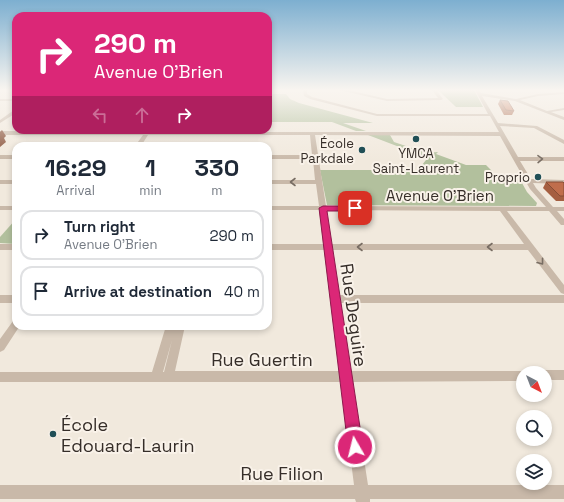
<!DOCTYPE html>
<meta charset="utf-8">
<style>
:root{--surface:#fff;--page:#f2f2f3;--text:#1f2937;--muted:#747a83;--line:#e0e1e3}
body{margin:0;font-family:"Space Grotesk",sans-serif;background:var(--page);color:var(--text);height:100vh;display:flex;flex-direction:column;font-size:15px;white-space:nowrap}
*{box-sizing:border-box;margin:0}
p{font-size:13px;color:var(--muted)}
.icon{flex:none;width:22px;height:22px;fill:none;stroke:currentColor;stroke-width:2;stroke-linecap:round;stroke-linejoin:round}
.map{position:relative;flex:1;overflow:hidden}
.drawer{position:absolute;left:12px;top:142px;width:260px;height:188px;display:flex;flex-direction:column;background:var(--surface);border-radius:12px;box-shadow:0 2px 6px #0003}
.drawer>*{flex:none}
.top-card{position:absolute;left:12px;top:12px;width:260px;height:122px;border-radius:12px;box-shadow:0 2px 6px #0003;background:#db2777;color:#fff;overflow:hidden}
.needle{width:26px;rotate:138deg}
.controls{position:absolute;left:516px;top:366px;display:grid;gap:8px}
.controls a{display:grid;place-items:center;width:36px;height:36px;border-radius:50%;background:var(--surface);box-shadow:0 2px 6px #0003;font-size:20px}
.pin{position:absolute;display:grid;place-items:center;width:34px;height:34px;color:#fff;margin:-17px;border-radius:8px;box-shadow:0 2px 6px #0006}
.me{position:absolute;width:44px;margin:-22px;rotate:352deg;stroke-linejoin:round;filter:drop-shadow(0 0 3px #0008)}
.turn{display:flex;align-items:center;gap:14px;height:84px;padding:0 16px;font-size:18px}
.turn .icon{width:52px;height:52px;stroke-width:2.5}
.turn b{display:block;font-size:28px;line-height:34px}
.lanes{display:flex;align-items:center;height:38px;padding:0 16px;background:#0003;justify-content:center;gap:20px;direction:ltr}
.lanes .off{opacity:.35}
.eta{display:flex;justify-content:space-evenly;align-items:center;height:68px;text-align:center}
.eta b{font-size:24px;font-weight:700;line-height:28px}
ul{padding:0;list-style:none}
li{display:flex;align-items:center;gap:12px;height:50px;margin:0 8px 6px;padding:0 8px;border:2px solid var(--line);border-radius:12px}
li div{flex:1}
li b{display:block;font-size:15px}
li em{font-style:normal}
.map>svg:first-child{display:block}
.green{fill:#b2c09d}
.lines{fill:none;stroke-linecap:round;stroke-linejoin:round}
.minor{fill:#c9b9a9;fill-rule:evenodd}
.wall{fill:#a55f41}
.shaded-wall{fill:#864d35}
.building{fill:#c06e4c;stroke:#864d35}
.oneway{stroke:#786d63}
.route{fill:#db2777;stroke:#8e194d}
.poi-dot{fill:#204f56;stroke:#f9f2e9;stroke-width:1.5}
.labels{text-anchor:middle;dominant-baseline:central;stroke-width:4;stroke-linejoin:round;paint-order:stroke}
.far-poi-label{font-size:13px;fill:#362e29;stroke:#f9f2e9;text-anchor:end}
.street-label{font-size:15px;fill:#362e29;stroke:#f9f2e9}
.near-street-label{font-size:18px;fill:#362e29;stroke:#f9f2e9}
.near-poi-label{font-size:18px;fill:#362e29;stroke:#f9f2e9;text-anchor:start}
</style>
<div class="map">
<svg width="564" height="502" viewBox="0 0 564 502">
<rect width="100%" height="100%" fill="#f1e9dd"/>
<g class="green">
<path d="M 438,90 L 474,90 L 483,107 L 456,107 Z"/>
<path d="M 268,94 L 286,94 L 290,99 L 299,103 L 373,123 L 343,123 L 366,131 L 356,131 L 332,122 L 269,122 Z"/>
<path d="M 368,135 L 390,135 L 394,142 L 427,153 L 438,152 L 436,154 L 466,165 L 486,165 L 495,174 L 517,174 L 527,192 L 537,203 L 536,206 L 327,205 L 320,170 L 418,170 L 426,160 L 423,156 Z"/>
<path d="M 16,219 L 16,244 L 0,243 L 0,237 Z"/>
</g>
<g class="lines">
<g class="minor">
<path d="M 303,90 L 307,90 L 307,94 L 312,97 L 377,114 L 488,114 L 475,90 L 479,90 L 481,93 L 516,99 L 538,94 L 564,92 L 564,94 L 538,96 L 520,100 L 547,111 L 564,108 L 564,110 L 551,112 L 564,117 L 564,120 L 515,101 L 482,96 L 498,123 L 537,126 L 564,140 L 564,144 L 534,128 L 500,126 L 518,157 L 564,157 L 564,161 L 520,161 L 531,179 L 564,180 L 564,184 L 533,183 L 536,188 L 553,207 L 564,207 L 564,211 L 557,211 L 564,219 L 564,225 L 561,225 L 549,211 L 507,211 L 564,285 L 564,294 L 561,293 L 528,250 L 332,250 L 339,295 L 564,295 L 564,303 L 340,303 L 350,371 L 523,371 L 527,373 L 523,373 L 523,381 L 352,382 L 368,485 L 564,485 L 564,499 L 370,499 L 370,502 L 356,502 L 355,499 L 0,499 L 0,485 L 354,485 L 341,382 L 0,382 L 0,372 L 152,372 L 166,326 L 185,326 L 175,371 L 339,371 L 324,250 L 268,250 L 268,244 L 323,244 L 319,210 L 268,210 L 268,206 L 319,206 L 316,184 L 268,184 L 268,180 L 315,180 L 313,159 L 268,159 L 268,155 L 312,155 L 310,135 L 148,135 L 141,146 L 135,146 L 143,135 L 0,135 L 0,131 L 145,132 L 146,130 L 151,130 L 150,132 L 499,132 L 490,116 L 377,116 L 310,99 L 304,96 ZM 315,135 L 500,136 L 530,189 L 546,207 L 326,206 ZM 326,210 L 500,211 L 524,244 L 331,244 ZM 172,340 L 164,372 L 163,372 Z"/>
<path d="M 339,90 L 348,90 L 387,99 L 438,98 L 432,90 L 436,90 L 443,99 L 441,100 L 387,101 Z"/>
<rect x="0" y="99" width="16" height="2"/>
<path d="M 14,110 L 16,110 L 16,113 L 0,123 L 0,120 Z"/>
<rect x="0" y="155" width="16" height="4"/>
<rect x="0" y="180" width="16" height="4"/>
<rect x="0" y="206" width="16" height="4"/>
<rect x="0" y="244" width="16" height="6"/>
<rect x="0" y="295" width="16" height="8"/>
<path d="M 16,320 L 16,326 L 19,327 L 4,350 L 0,352 L 0,339 L 13,321 Z"/>
<path d="M 545,370 L 564,370 L 564,380 L 545,380 L 545,373 L 540,373 Z"/>
</g>
</g>
<g class="wall">
<path d="M 500,100 L 514,111 L 512,115 L 504,115 L 498,104 Z"/>
<path d="M 546,182 L 564,183 L 564,201 L 556,201 L 543,188 Z"/>
</g>
<path class="shaded-wall" d="M 2,130 L 6,136 L 4,138 L 6,142 L 0,147 L 0,132 Z"/>
<g class="building">
<path d="M 500,100 L 508,101 L 514,111 L 506,110 Z"/>
<path d="M 546,182 L 563,182 L 564,183 L 564,196 L 560,196 Z"/>
</g>
<defs><path id="oneway-chevron" d="M-2-3.5L2.5 0L-2 3.5" fill="none" stroke-width="1.6" stroke-linecap="round" stroke-linejoin="round"/></defs>
<g class="oneway">
<use href="#oneway-chevron" transform="translate(540 159) rotate(-1)"/>
<use href="#oneway-chevron" transform="translate(293 182) rotate(180)"/>
<use href="#oneway-chevron" transform="translate(360 247) rotate(180)"/>
<use href="#oneway-chevron" transform="translate(490 247) rotate(180)"/>
<use href="#oneway-chevron" transform="translate(541 262) rotate(52)"/>
</g>
<linearGradient id="sky" x2="0" y2="1"><stop stop-color="#7dafd0"/><stop offset="0.56" stop-color="#f9f5f0"/><stop offset="1" stop-color="#f9f5f0" stop-opacity="0"/></linearGradient>
<rect width="564" height="161" fill="url(#sky)"/>
<path class="route" d="M 323,206 L 355,206 L 359,208 L 355,211 L 327,211 L 363,447 L 360,452 L 355,455 L 350,452 L 348,447 L 319,208 Z"/>
<g class="poi-dot">
<circle cx="416" cy="139" r="4"/>
<circle cx="362" cy="150" r="4"/>
<circle cx="538" cy="177" r="4"/>
<circle cx="53" cy="434" r="4"/>
</g>
<g class="labels">
<g class="far-poi-label">
<text x="354" y="143">École<tspan x="354" dy="15">Parkdale</tspan></text>
<text x="416" y="153" text-anchor="middle">YMCA<tspan x="416" dy="15">Saint-Laurent</tspan></text>
<text x="530" y="177">Proprio</text>
</g>
<g class="street-label">
<text x="440" y="195">Avenue O'Brien</text>
</g>
<g class="near-street-label">
<text transform="translate(354 315) rotate(82)">Rue Deguire</text>
<text x="262" y="359">Rue Guertin</text>
<text x="282" y="473">Rue Filion</text>
</g>
<g class="near-poi-label">
<text x="61" y="424">École<tspan x="61" dy="21">Edouard-Laurin</tspan></text>
</g>
</g>
</svg>
<div class="controls">
<a><svg class="needle" viewBox="-14 -14 28 28"><path d="M0-13l5 13h-10z" fill="#e53935"/><path d="M0 13l5-13h-10z" fill="#747a83"/></svg></a>
<a><svg class="icon" aria-label="search" viewBox="0 0 24 24"><circle cx="10" cy="10" r="6"/><path d="M15 15l6 6"/></svg></a>
<a><svg class="icon" aria-label="layers" viewBox="0 0 24 24"><path d="M12 4l9 5-9 5-9-5zM3 14l9 5 9-5"/></svg></a>
</div>
<div class="pin" style="left:355px;top:208px;background:#d93025"><svg class="icon" aria-label="arrive" viewBox="0 0 24 24"><path d="M6 21V4h12l-3 4 3 4H6"/></svg></div>
<svg class="me" style="left:355px;top:447px" viewBox="-20 -20 40 40"><circle r="17" fill="#db2777" stroke="#fff" stroke-width="3"/><path d="M0-11L8 9 0 5-8 9z" fill="#fff"/></svg>
<div class="top-card">
<div class="turn"><svg class="icon" aria-label="right" viewBox="0 0 24 24"><path d="M7 20v-9h11M14 6l5 5-5 5"/></svg><div><b>290 m</b>Avenue O'Brien</div></div>
<div class="lanes"><svg class="icon off" aria-label="left" viewBox="0 0 24 24"><path d="M17 20v-9H6M10 6l-5 5 5 5"/></svg><svg class="icon off" aria-label="ahead" viewBox="0 0 24 24"><path d="M12 20V5M6 11l6-6 6 6"/></svg><svg class="icon" aria-label="right" viewBox="0 0 24 24"><path d="M7 20v-9h11M14 6l5 5-5 5"/></svg></div>
</div>
<section class="drawer">
<div class="eta">
<div><b>16:29</b><p>Arrival</p></div>
<div><b>1</b><p>min</p></div>
<div><b>330</b><p>m</p></div>
</div>
<ul>
<li><svg class="icon" aria-label="right" viewBox="0 0 24 24"><path d="M7 20v-9h11M14 6l5 5-5 5"/></svg><div><b>Turn right</b><p>Avenue O'Brien</p></div><em>290 m</em></li>
<li><svg class="icon" aria-label="arrive" viewBox="0 0 24 24"><path d="M6 21V4h12l-3 4 3 4H6"/></svg><div><b>Arrive at destination</b></div><em>40 m</em></li>
</ul>
</section>
</div>
